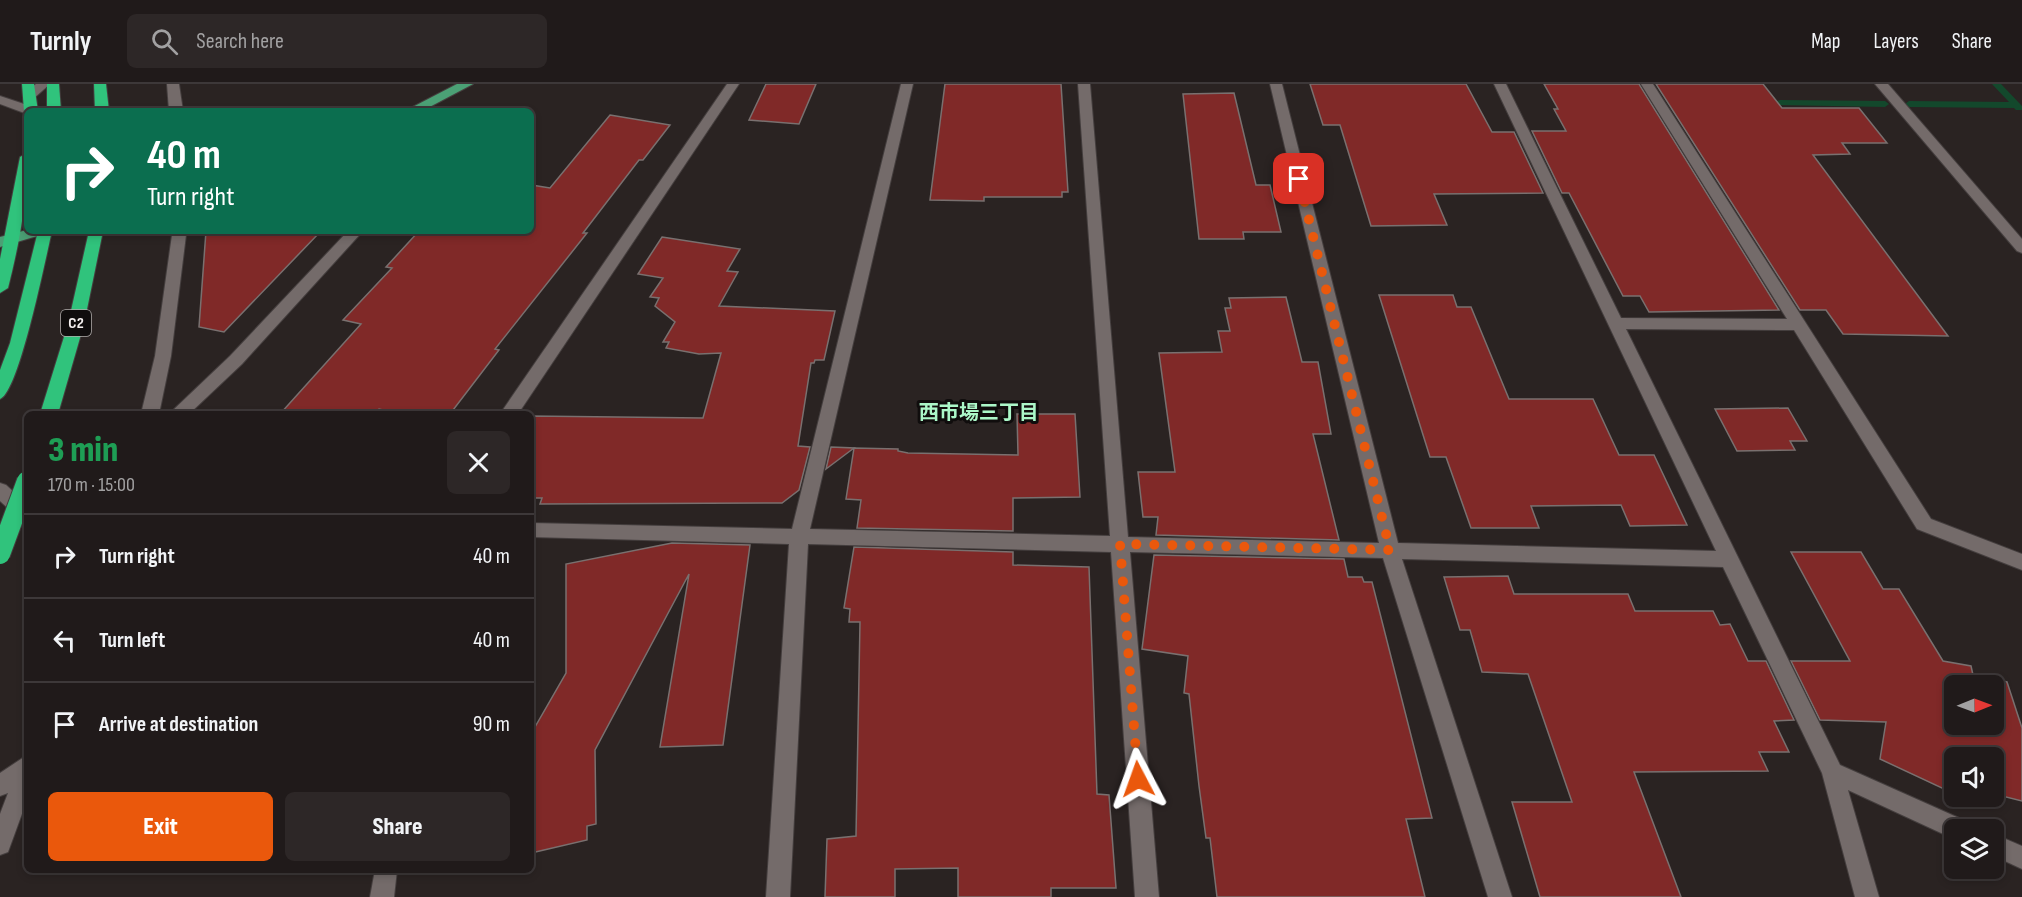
<!DOCTYPE html>
<meta charset="utf-8">
<style>
:root{--surface:#201a1a;--page:#2d2727;--text:#f1f3f6;--muted:#a2a1a2;--line:#3d3839;--accent:#ea580c}
body{margin:0;font-family:"Sofia Sans Condensed","Noto Sans JP",sans-serif;background:var(--page);color:var(--text);height:100vh;display:flex;flex-direction:column;font-size:22px;white-space:nowrap}
*{box-sizing:border-box;margin:0}
p{font-size:20px;color:var(--muted)}
.icon{flex:none;width:33px;height:33px;fill:none;stroke:currentColor;stroke-width:2;stroke-linecap:round;stroke-linejoin:round}
.map{position:relative;flex:1;overflow:hidden}
.side{position:absolute;left:24px;top:327px;width:510px;height:462px;display:flex;flex-direction:column;background:var(--surface);border-radius:9px;box-shadow:0 3px 9px #0003,0 0 0 2px var(--line)}
.side>*{flex:none}
.hud{position:absolute;left:24px;top:24px;width:510px;height:126px;border-radius:9px;box-shadow:0 3px 9px #0003,0 0 0 2px var(--line);background:#0b6e4f;color:#fff;overflow:hidden}
.needle{width:39px;rotate:89deg}
.buttons{position:absolute;left:1944px;top:591px;display:grid;gap:12px}
.buttons a{display:grid;place-items:center;width:60px;height:60px;border-radius:9px;background:var(--surface);box-shadow:0 3px 9px #0003,0 0 0 2px var(--line);font-size:30px}
.pin{position:absolute;display:grid;place-items:center;width:51px;height:51px;color:#fff;margin:-26px;border-radius:12px;box-shadow:0 3px 9px #0006}
.me{position:absolute;width:66px;margin:-33px;rotate:356deg;stroke-linejoin:round;filter:drop-shadow(0 0 4px #0008)}
.turn{display:flex;align-items:center;gap:21px;height:126px;padding:0 24px;font-size:27px}
.turn .icon{width:78px;height:78px;stroke-width:2.5}
.turn b{display:block;font-size:42px;line-height:51px}
.round{display:grid;place-items:center;flex:none;width:63px;height:63px;border-radius:9px;background:var(--page)}
.summary{display:flex;align-items:center;justify-content:space-between;height:102px;padding:0 24px}
h1{font-size:36px;font-weight:800;line-height:45px;color:#1e9e55}
.primary-button{display:flex;gap:12px;margin-top:auto;padding:12px 24px}
.primary-button a{flex:1;height:69px;border-radius:9px;background:var(--accent);color:#fff;font-size:24px;font-weight:800;line-height:69px;text-align:center}
.primary-button a+a{background:var(--page);color:var(--text)}
ul{padding:0;list-style:none}
li{display:flex;align-items:center;gap:18px;height:84px;padding:0 24px;border-top:2px solid var(--line)}
li div{flex:1}
li b{display:block;font-size:22px}
li em{font-style:normal}
header{display:flex;align-items:center;gap:36px;box-sizing:border-box;height:84px;padding:0 30px;background:var(--surface);border-bottom:2px solid var(--line)}
header strong{font-size:28px}
nav{display:flex;gap:33px;margin-inline-start:auto;font-size:21px}
.search{width:420px;height:54px;background:var(--page);display:flex;align-items:center;gap:15px;box-sizing:border-box;padding:0 21px;border-radius:9px;color:var(--muted);font-size:22px}
.map>svg:first-child{display:block}
.lines{fill:none;stroke-linecap:round;stroke-linejoin:round}
.stream{fill:#13482c;fill-rule:evenodd}
.building{fill:#802928;stroke:#79706f;stroke-width:1.5;fill-rule:evenodd}
.street-casing{stroke:#443e3e;stroke-width:2}
.primary-casing{stroke:#443e3e;stroke-width:2}
.highway-casing{stroke:#443e3e;stroke-width:2}
.street{fill:#746b6a;fill-rule:evenodd}
.primary{fill:#4ba075;fill-rule:evenodd}
.highway{fill:#30c37c;fill-rule:evenodd}
.highway-bridge-casing{stroke:#443e3e;stroke-width:22;stroke-linecap:butt}
.highway-bridge{stroke:#30c37c;stroke-width:20}
.route{stroke:#ea580c;stroke-width:10;stroke-dasharray:0 18}
.labels{text-anchor:middle;dominant-baseline:central;stroke-width:6;stroke-linejoin:round;paint-order:stroke}
.shield{fill:#100d0d;stroke:#b1adac;stroke-width:1.5}
.shield-label{font-size:16px;font-weight:bold;fill:#f6f1f0}
.neighbourhood-label{font-size:20px;font-weight:bold;fill:#abf7c8;stroke:#100d0d}
</style>
<header>
<strong>Turnly</strong>
<div class="search"><svg class="icon" aria-label="search" viewBox="0 0 24 24"><circle cx="10" cy="10" r="6"/><path d="M15 15l6 6"/></svg>Search here</div>
<nav><a>Map</a><a>Layers</a><a>Share</a></nav>
</header>
<div class="map">
<svg width="2022" height="813" viewBox="0 0 2022 813">
<rect width="100%" height="100%" fill="#2a2322"/>
<g class="lines">
<g class="stream">
<path d="M 1992,0 L 2001,0 L 2022,22 L 2022,26 L 2016,26 L 2014,24 L 1909,23 L 1905,20 L 1909,17 L 2009,18 Z"/>
<path d="M 1780,16 L 1885,17 L 1889,20 L 1885,23 L 1777,21 L 1777,17 Z"/>
</g>
</g>
<g class="building">
<path d="M 766,0 L 816,0 L 799,40 L 749,36 Z"/>
<path d="M 945,0 L 1061,0 L 1068,108 L 1062,108 L 1062,113 L 984,113 L 984,117 L 930,116 Z"/>
<path d="M 1310,0 L 1466,0 L 1492,48 L 1514,48 L 1543,109 L 1434,110 L 1447,141 L 1371,142 L 1340,41 L 1323,41 Z"/>
<path d="M 1544,0 L 1639,0 L 1779,226 L 1649,228 L 1640,212 L 1623,212 L 1569,109 L 1562,109 L 1532,47 L 1566,47 L 1554,25 L 1558,25 Z"/>
<path d="M 1656,0 L 1763,0 L 1782,24 L 1859,24 L 1887,59 L 1842,59 L 1850,70 L 1813,71 L 1948,252 L 1843,250 L 1826,226 L 1800,226 Z"/>
<path d="M 1234,9 L 1256,101 L 1270,101 L 1281,148 L 1243,148 L 1244,155 L 1199,155 L 1183,10 Z"/>
<path d="M 610,31 L 670,41 L 643,76 L 639,76 L 583,149 L 587,149 L 495,265 L 499,266 L 450,330 L 401,330 L 379,325 L 375,330 L 280,330 L 361,240 L 343,236 L 392,184 L 386,183 L 419,147 L 531,147 L 531,101 L 550,104 Z"/>
<path d="M 206,147 L 321,147 L 224,248 L 199,243 Z"/>
<path d="M 662,153 L 740,165 L 727,187 L 738,188 L 719,222 L 835,227 L 824,276 L 815,276 L 814,279 L 811,279 L 798,362 L 810,363 L 799,406 L 782,419 L 540,420 L 542,414 L 531,414 L 531,332 L 703,334 L 721,269 L 699,270 L 666,264 L 669,258 L 663,258 L 675,238 L 655,222 L 659,214 L 650,213 L 663,194 L 638,190 Z"/>
<path d="M 1379,211 L 1453,211 L 1457,223 L 1471,223 L 1509,315 L 1593,315 L 1619,371 L 1654,371 L 1687,441 L 1630,442 L 1621,421 L 1531,422 L 1539,444 L 1471,444 L 1446,373 L 1430,373 Z"/>
<path d="M 1286,213 L 1302,278 L 1318,278 L 1331,350 L 1313,350 L 1339,456 L 1156,451 L 1158,433 L 1143,433 L 1138,388 L 1175,388 L 1159,269 L 1222,268 L 1218,247 L 1230,247 L 1225,224 L 1231,224 L 1229,214 Z"/>
<path d="M 1788,324 L 1807,357 L 1790,357 L 1795,366 L 1737,367 L 1715,325 Z"/>
<path d="M 1017,330 L 1075,330 L 1080,413 L 1013,414 L 1013,447 L 857,444 L 861,416 L 846,415 L 854,364 L 898,365 L 898,367 L 908,369 L 1018,371 Z"/>
<path d="M 831,363 L 854,364 L 826,385 Z"/>
<path d="M 672,459 L 750,461 L 723,661 L 660,663 L 689,490 L 595,666 L 596,740 L 587,742 L 587,756 L 531,769 L 531,650 L 566,589 L 566,480 Z"/>
<path d="M 854,463 L 1013,468 L 1013,481 L 1089,483 L 1097,710 L 1109,711 L 1116,804 L 1051,804 L 1051,813 L 958,813 L 958,784 L 895,785 L 895,813 L 825,813 L 827,755 L 856,752 L 860,538 L 849,538 L 850,525 L 844,524 Z"/>
<path d="M 1791,468 L 1861,468 L 1883,505 L 1899,505 L 1943,577 L 1971,582 L 1973,591 L 2007,598 L 2022,644 L 2022,717 L 1994,710 L 1994,674 L 1954,674 L 1954,702 L 1945,700 L 1944,705 L 1880,675 L 1886,638 L 1820,636 L 1791,577 L 1850,577 ZM 1954,602 L 1994,602 L 1994,640 L 1954,640 Z"/>
<path d="M 1154,471 L 1344,475 L 1348,493 L 1362,493 L 1364,498 L 1372,498 L 1432,734 L 1406,735 L 1425,813 L 1217,813 L 1210,754 L 1206,754 L 1199,702 L 1189,610 L 1184,609 L 1188,572 L 1142,565 Z"/>
<path d="M 1508,492 L 1514,510 L 1628,510 L 1635,527 L 1713,527 L 1720,541 L 1730,540 L 1748,577 L 1766,577 L 1794,636 L 1774,637 L 1789,668 L 1759,668 L 1768,687 L 1634,688 L 1681,813 L 1540,813 L 1512,718 L 1572,718 L 1528,590 L 1482,588 L 1470,546 L 1460,546 L 1444,493 Z"/>
</g>
<g class="lines">
<defs>
<g id="street">
<path d="M 36,0 L 50,0 L 34,14 L 24,14 L 24,8 Z"/>
<path d="M 167,0 L 179,0 L 183,27 L 169,27 Z"/>
<path d="M 727,0 L 739,0 L 518,330 L 500,330 Z"/>
<path d="M 901,0 L 913,0 L 810,445 L 1110,452 L 1078,0 L 1090,0 L 1128,453 L 1379,459 L 1270,0 L 1282,0 L 1398,459 L 1716,467 L 1494,0 L 1506,0 L 1621,234 L 1787,235 L 1641,0 L 1653,0 L 1931,435 L 2022,470 L 2022,486 L 1917,445 L 1794,246 L 1626,245 L 1840,681 L 1968,738 L 1971,746 L 1954,746 L 1954,755 L 1848,706 L 1879,813 L 1855,813 L 1822,689 L 1723,483 L 1402,475 L 1512,813 L 1488,813 L 1383,474 L 1130,468 L 1159,813 L 1135,813 L 1111,468 L 808,460 L 790,813 L 766,813 L 789,460 L 531,453 L 531,439 L 792,445 Z"/>
<path d="M 1875,0 L 1888,0 L 2022,155 L 2022,169 L 2017,167 Z"/>
<path d="M 0,12 L 36,24 L 38,27 L 27,27 L 27,30 L 0,20 Z"/>
<path d="M 182,147 L 186,151 L 171,272 L 159,330 L 141,330 L 155,272 L 172,151 L 174,148 Z"/>
<path d="M 348,147 L 363,147 L 242,280 L 189,330 L 169,330 L 230,272 Z"/>
<path d="M 0,399 L 6,401 L 27,420 L 27,438 L 21,436 L 0,417 Z"/>
<path d="M 27,671 L 27,716 L 8,768 L 0,771 L 0,730 L 8,709 L 0,712 L 0,689 Z"/>
<path d="M 1994,750 L 2022,762 L 2022,785 L 1994,772 Z"/>
<path d="M 375,786 L 397,786 L 394,813 L 370,813 Z"/>
</g>
<g id="primary">
<path d="M 457,0 L 473,0 L 422,27 L 405,27 Z"/>
<path d="M 27,146 L 46,147 L 44,150 L 0,163 L 0,153 Z"/>
</g>
<g id="highway">
<path d="M 22,0 L 34,0 L 38,27 L 27,27 L 27,30 L 24,27 Z"/>
<path d="M 47,0 L 59,0 L 61,27 L 47,27 Z"/>
<path d="M 94,0 L 106,0 L 109,27 L 95,27 Z"/>
<path d="M 27,69 C 27,119 20,156 8,204 L 0,209 L 0,175 L 20,73 Z"/>
<path d="M 38,147 L 52,147 C 46,172 19,309 0,315 L 0,286 L 10,259 Z"/>
<path d="M 89,147 L 103,147 L 84,240 L 58,330 L 40,330 L 68,240 Z"/>
</g>
</defs>
<use href="#street" class="street-casing"/>
<use href="#primary" class="primary-casing"/>
<use href="#highway" class="highway-casing"/>
<use href="#street" class="street"/>
<use href="#primary" class="primary"/>
<use href="#highway" class="highway"/>
<defs>
<path id="highway-bridge" d="M 0,470 L 27,397"/>
</defs>
<use href="#highway-bridge" class="highway-bridge-casing"/>
<use href="#highway-bridge" class="highway-bridge"/>
</g>
<g class="lines">
<path class="route" d="M 1138,695 L 1120,460 L 1390,466 L 1299,95"/>
</g>
<g class="labels">
<rect class="shield" x="61" y="226" width="30" height="26" rx="4.5"/>
<g class="shield-label">
<text x="76" y="239">C2</text>
</g>
<g class="neighbourhood-label">
<text x="979" y="329">西市場三丁目</text>
</g>
</g>
</svg>
<div class="buttons">
<a><svg class="needle" viewBox="-14 -14 28 28"><path d="M0-13l5 13h-10z" fill="#e53935"/><path d="M0 13l5-13h-10z" fill="#a2a1a2"/></svg></a>
<a><svg class="icon" aria-label="sound" viewBox="0 0 24 24"><path d="M4 9h4l5-4v14l-5-4H4zM17 9q2 3 0 6"/></svg></a>
<a><svg class="icon" aria-label="layers" viewBox="0 0 24 24"><path d="M12 4l9 5-9 5-9-5zM3 14l9 5 9-5"/></svg></a>
</div>
<div class="pin" style="left:1299px;top:95px;background:#d93025"><svg class="icon" aria-label="arrive" viewBox="0 0 24 24"><path d="M6 21V4h12l-3 4 3 4H6"/></svg></div>
<svg class="me" style="left:1138px;top:695px" viewBox="-20 -20 40 40"><path d="M0-17L14 15 0 8-14 15z" fill="#ea580c" stroke="#fff" stroke-width="4"/></svg>
<div class="hud">
<div class="turn"><svg class="icon" aria-label="right" viewBox="0 0 24 24"><path d="M7 20v-9h11M14 6l5 5-5 5"/></svg><div><b>40 m</b>Turn right</div></div>
</div>
<section class="side">
<div class="summary"><div><h1>3 min</h1><p>170 m · 15:00</p></div><a class="round"><svg class="icon" aria-label="close" viewBox="0 0 24 24"><path d="M6 6l12 12M18 6L6 18"/></svg></a></div>
<ul>
<li><svg class="icon" aria-label="right" viewBox="0 0 24 24"><path d="M7 20v-9h11M14 6l5 5-5 5"/></svg><div><b>Turn right</b></div><em>40 m</em></li>
<li><svg class="icon" aria-label="left" viewBox="0 0 24 24"><path d="M17 20v-9H6M10 6l-5 5 5 5"/></svg><div><b>Turn left</b></div><em>40 m</em></li>
<li><svg class="icon" aria-label="arrive" viewBox="0 0 24 24"><path d="M6 21V4h12l-3 4 3 4H6"/></svg><div><b>Arrive at destination</b></div><em>90 m</em></li>
</ul>
<div class="primary-button"><a>Exit</a><a>Share</a></div>
</section>
</div>
